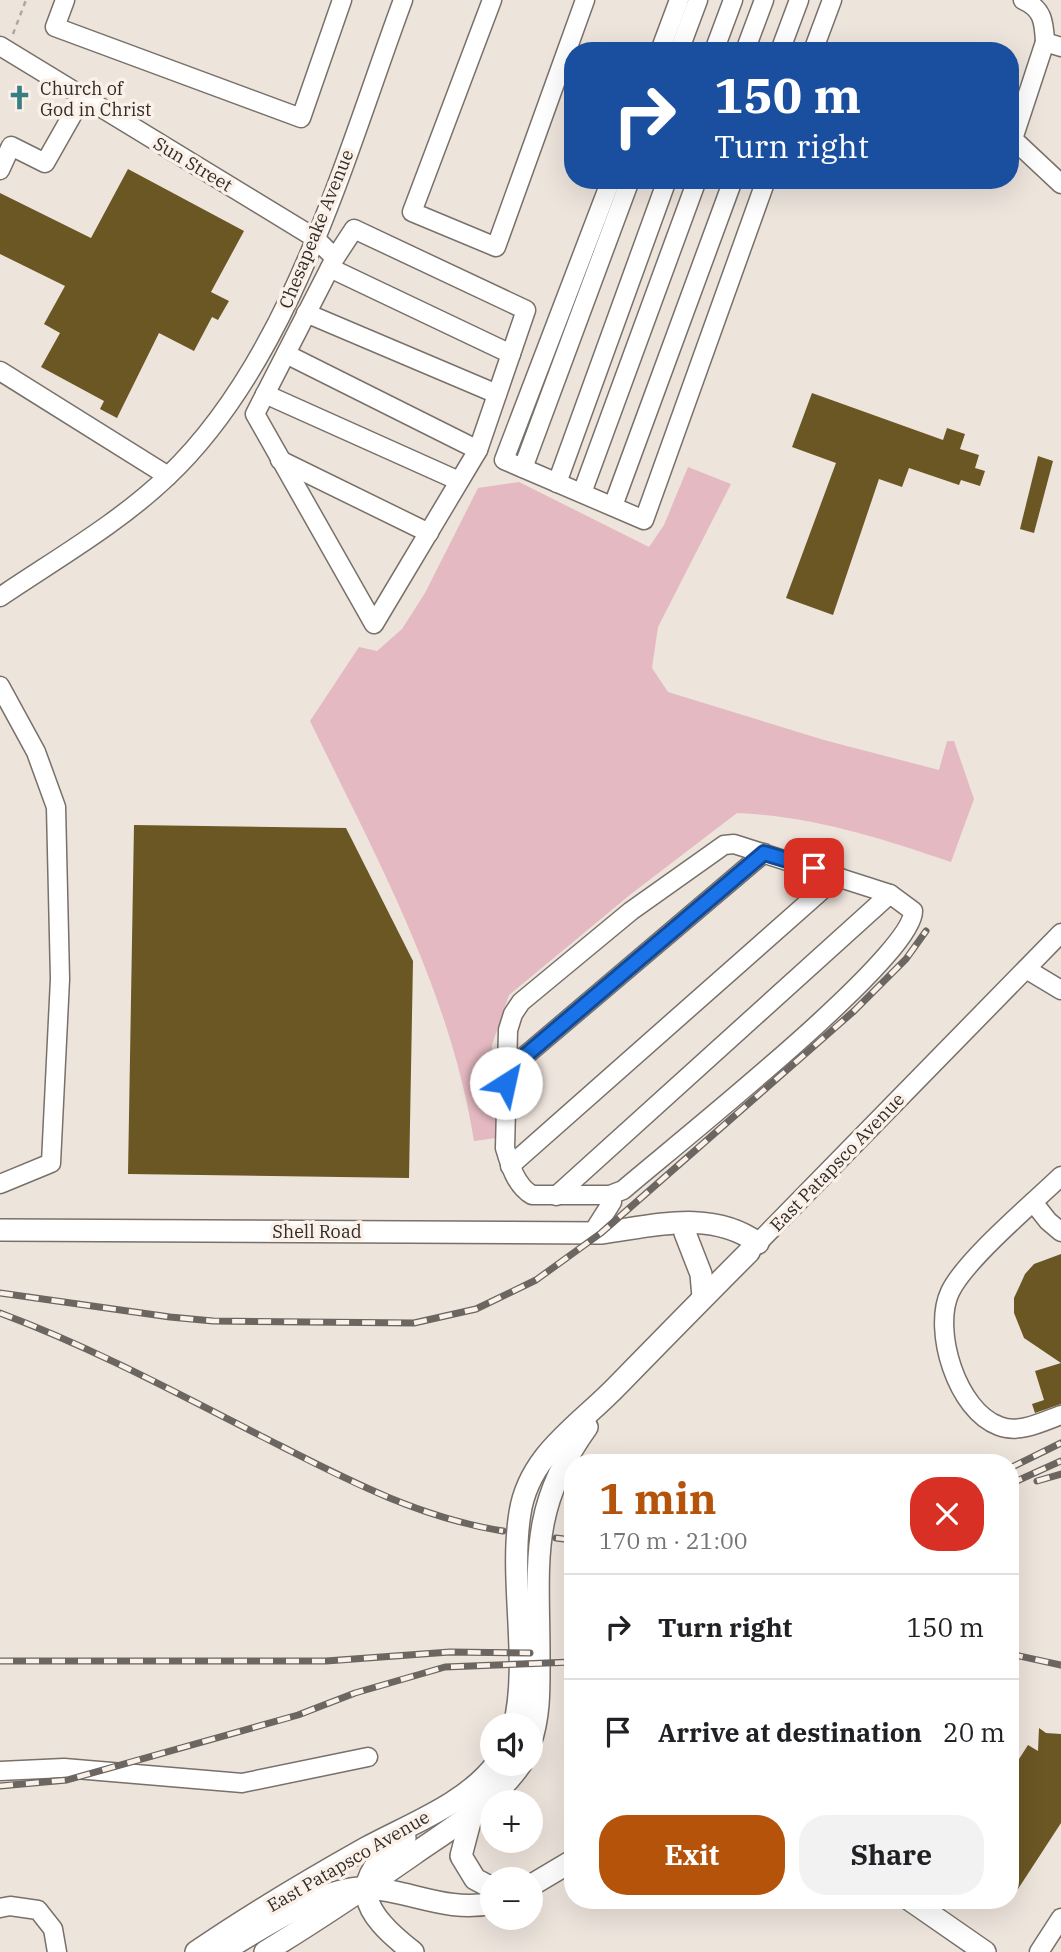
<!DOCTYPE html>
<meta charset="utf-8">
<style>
:root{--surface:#fff;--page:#f2f2f2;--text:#202124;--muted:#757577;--line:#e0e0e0;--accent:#b45309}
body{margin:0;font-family:"IBM Plex Serif",serif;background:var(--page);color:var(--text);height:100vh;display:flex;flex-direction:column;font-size:26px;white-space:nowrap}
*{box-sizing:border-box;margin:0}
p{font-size:23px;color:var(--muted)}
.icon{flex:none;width:38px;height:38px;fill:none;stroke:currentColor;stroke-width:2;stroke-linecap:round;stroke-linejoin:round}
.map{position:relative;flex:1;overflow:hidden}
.details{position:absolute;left:564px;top:1454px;width:455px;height:455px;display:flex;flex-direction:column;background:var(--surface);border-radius:28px;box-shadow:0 7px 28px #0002}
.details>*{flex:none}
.hud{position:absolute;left:564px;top:42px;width:455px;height:147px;border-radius:28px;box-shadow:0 7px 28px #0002;background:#1a4fa0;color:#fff;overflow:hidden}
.controls{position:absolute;left:480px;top:1713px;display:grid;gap:14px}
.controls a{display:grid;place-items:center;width:63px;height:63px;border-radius:50%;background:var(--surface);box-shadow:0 7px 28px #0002;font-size:35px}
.pin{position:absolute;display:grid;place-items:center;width:60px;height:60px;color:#fff;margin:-30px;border-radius:14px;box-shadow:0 4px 10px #0006}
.me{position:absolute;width:77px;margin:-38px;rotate:35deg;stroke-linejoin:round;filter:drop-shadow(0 0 5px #0008)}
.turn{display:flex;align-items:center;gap:24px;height:147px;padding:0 35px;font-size:32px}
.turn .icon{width:91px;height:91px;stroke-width:2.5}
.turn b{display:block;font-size:49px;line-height:60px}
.round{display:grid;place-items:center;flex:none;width:74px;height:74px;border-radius:28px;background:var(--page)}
.overview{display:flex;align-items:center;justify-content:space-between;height:119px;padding:0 35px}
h1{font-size:42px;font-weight:700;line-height:52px;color:var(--accent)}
.primary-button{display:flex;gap:14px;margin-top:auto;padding:14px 35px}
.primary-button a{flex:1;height:80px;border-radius:28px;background:var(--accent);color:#fff;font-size:28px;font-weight:700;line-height:80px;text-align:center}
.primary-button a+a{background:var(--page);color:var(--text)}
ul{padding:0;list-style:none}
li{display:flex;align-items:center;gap:21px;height:105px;padding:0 35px;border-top:2px solid var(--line)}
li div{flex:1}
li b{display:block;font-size:26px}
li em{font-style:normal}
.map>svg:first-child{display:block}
.green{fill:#e5b9c1}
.building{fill:#6b5724}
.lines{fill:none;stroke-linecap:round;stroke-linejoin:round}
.minor-casing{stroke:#787069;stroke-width:21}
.major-casing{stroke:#787069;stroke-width:24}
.path{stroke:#afa7a1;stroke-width:2.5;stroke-dasharray:5 5;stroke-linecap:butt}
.minor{stroke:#fff;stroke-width:18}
.major{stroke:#fff;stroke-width:21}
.rail-casing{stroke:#6b6661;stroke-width:7}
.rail{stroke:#fbf1e9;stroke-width:4.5;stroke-dasharray:13;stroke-linecap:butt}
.route-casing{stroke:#114b97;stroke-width:18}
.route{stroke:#1a73e8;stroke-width:12}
.labels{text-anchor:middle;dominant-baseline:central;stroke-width:7;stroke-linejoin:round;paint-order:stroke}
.poi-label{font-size:18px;fill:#302c29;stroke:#fbf1e9;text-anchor:start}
.street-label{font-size:18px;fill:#302c29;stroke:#fbf1e9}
</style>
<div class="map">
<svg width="1061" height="1952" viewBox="0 0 1061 1952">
<rect width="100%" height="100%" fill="#ede4dc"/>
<path class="green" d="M 688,467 L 731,484 L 658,627 L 652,668 L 668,692 L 824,740 L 939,770 L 947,741 L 954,741 L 974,799 L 951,862 C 881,838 812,816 737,813 L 631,894 L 509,995 L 492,1045 L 496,1138 L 474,1141 C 450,990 376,857 310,721 L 359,647 L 377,651 L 402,629 L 425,593 L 478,488 L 519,482 L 649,547 L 664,525 Z"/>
<g class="building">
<path d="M 128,169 L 244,231 L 211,292 L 229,301 L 218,320 L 212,317 L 194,351 L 159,333 L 117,418 L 100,409 L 104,401 L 41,367 L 60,333 L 44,324 L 65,286 L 0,254 L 0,193 L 91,238 Z"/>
<path d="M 812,393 L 943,440 L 947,428 L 965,434 L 960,449 L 979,455 L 975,468 L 985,471 L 980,486 L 961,480 L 959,485 L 909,468 L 902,487 L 879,479 L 833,615 L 786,598 L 836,463 L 792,447 Z"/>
<path d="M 1038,456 L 1053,461 L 1034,533 L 1020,529 Z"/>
<path d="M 134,825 L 346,828 L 413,961 L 409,1178 L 128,1174 Z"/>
<path d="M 1061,1254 L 1061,1363 L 1024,1338 L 1014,1313 L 1014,1298 L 1025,1274 L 1034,1264 Z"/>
<path d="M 1061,1363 L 1061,1404 L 1035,1413 L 1032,1404 L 1044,1400 L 1035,1371 Z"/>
<path d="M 1039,1728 L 1046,1733 L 1061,1734 L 1061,1823 L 1018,1889 L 1010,1884 L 1010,1773 L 1028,1745 L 1038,1751 Z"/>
</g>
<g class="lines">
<defs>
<g id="minor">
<path d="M 65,0 L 55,27 L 301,118 L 342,0"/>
<path d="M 492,0 L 412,212 L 496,247 L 585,0"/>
<path d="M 1023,0 C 1043,9 1044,22 1045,42"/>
<path d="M 0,46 L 315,238 L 335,258 L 354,229 L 526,310 L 478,450 L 374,624 L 255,414 L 335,258"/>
<path d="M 1061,47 L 1045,42 L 1013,139 L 1061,184"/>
<path d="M 660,51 L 679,0"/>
<path d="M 679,51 L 698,0"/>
<path d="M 714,51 L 733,0"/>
<path d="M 745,51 L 764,0"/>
<path d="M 780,51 L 799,0"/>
<path d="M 813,51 L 832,0"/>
<path d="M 0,170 L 11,146 L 45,163 L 83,96"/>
<path d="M 611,180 L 504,460 L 644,520 L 766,180"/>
<path d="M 330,268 L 511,354"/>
<path d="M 306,313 L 497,394"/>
<path d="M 286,354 L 478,450"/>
<path d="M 0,371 L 168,476"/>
<path d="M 265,394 L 459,481"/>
<path d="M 280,460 L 429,533"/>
<path d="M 523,468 L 630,180"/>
<path d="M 557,483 L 667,180"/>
<path d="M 582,493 L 697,180"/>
<path d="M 613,506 L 733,180"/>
<path d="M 0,597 C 56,559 119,523 168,476 C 291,359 345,156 403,0"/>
<path d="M 0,686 L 36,752 L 56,807 L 60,979 L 51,1163 L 0,1184"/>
<path d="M 1026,969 L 1061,990"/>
<path d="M 506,1072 L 764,853"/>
<path d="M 510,1166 L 838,876"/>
<path d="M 1061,1176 C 1033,1203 965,1260 950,1292 C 932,1330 957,1411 999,1426 C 1019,1434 1042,1422 1061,1415"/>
<path d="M 556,1196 L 890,894"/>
<path d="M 1033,1202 L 1048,1221 L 1061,1232"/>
<path d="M 593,1232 L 612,1202 L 610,1195 L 623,1190 C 669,1150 914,957 913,911 L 890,894 L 734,844 L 724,845 L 631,911 L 521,1002 L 513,1014 L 508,1030 L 505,1148 C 510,1165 516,1186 532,1195 L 610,1195"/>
<path d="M 749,1252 L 1061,933"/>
<path d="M 0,1771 L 64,1768 L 242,1783 L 368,1757"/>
<path d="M 0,1908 L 10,1906 L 38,1910 L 53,1929 L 57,1952"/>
<path d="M 1039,1952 L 1061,1918"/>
</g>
<g id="major">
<path d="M 0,1230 L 601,1233 C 654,1226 711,1209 758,1243"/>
<path d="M 685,1233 L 701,1274 L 703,1297"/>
<path d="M 514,1726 C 530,1662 509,1580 520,1513 C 529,1454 580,1425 618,1385 C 662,1340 705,1296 749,1252"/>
<path d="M 530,1744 C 540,1716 539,1687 539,1658 C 539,1563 528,1509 587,1427"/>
<path d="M 472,1814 L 461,1856 L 475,1879 L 492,1888"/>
<path d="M 405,1838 C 345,1882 361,1912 413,1952"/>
<path d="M 530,1886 L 572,1861"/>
<path d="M 910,1900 L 985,1952"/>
<path d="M 196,1952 C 250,1915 309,1880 366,1848 C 408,1825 466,1804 496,1764"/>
<path d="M 221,1952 C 261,1930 323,1885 369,1888 C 410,1891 450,1913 492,1903"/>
<path d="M 265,1952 C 316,1921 365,1888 414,1854 C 453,1827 494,1803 521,1764"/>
</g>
</defs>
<use href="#minor" class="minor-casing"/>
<use href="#major" class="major-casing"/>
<path class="path" d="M 13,34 L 26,0"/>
<use href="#minor" class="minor"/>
<use href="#major" class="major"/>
<defs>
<g id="rail">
<path d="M 0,1293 L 170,1317 L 213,1321 L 414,1323 L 476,1309 L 536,1280 L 601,1233 L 854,1011 L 906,959 L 926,931"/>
<path d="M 0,1313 C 91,1347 175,1392 261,1436 C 340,1476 415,1517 503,1531"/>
<path d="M 1010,1468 L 1061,1443"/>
<path d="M 1037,1481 L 1061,1474"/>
<path d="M 1010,1484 L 1061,1461"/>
<path d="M 556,1538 L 572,1540"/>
<path d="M 1010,1654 L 1061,1665"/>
<path d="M 0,1661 L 326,1661 L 450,1652 L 530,1653"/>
<path d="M 0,1786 L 67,1780 L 298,1715 L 355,1693 L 445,1667 L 572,1662"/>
</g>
</defs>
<use href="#rail" class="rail-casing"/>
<use href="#rail" class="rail"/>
</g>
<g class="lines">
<defs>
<path id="route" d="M 506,1083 L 506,1072 L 764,853 L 814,868"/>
</defs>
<use href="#route" class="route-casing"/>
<use href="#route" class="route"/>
</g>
<defs>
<symbol id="church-bare" viewBox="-9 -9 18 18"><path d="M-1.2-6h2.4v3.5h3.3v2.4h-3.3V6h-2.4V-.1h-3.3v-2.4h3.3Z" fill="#377f82" stroke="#fbf1e9" stroke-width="2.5" paint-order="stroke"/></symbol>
</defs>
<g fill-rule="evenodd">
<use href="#church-bare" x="2" y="80" width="35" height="35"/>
</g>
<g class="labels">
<g class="poi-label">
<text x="40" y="88">Church of<tspan x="40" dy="21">God in Christ</tspan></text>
</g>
<g class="street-label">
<text transform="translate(193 164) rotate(31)">Sun Street</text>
<text transform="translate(316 229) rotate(-68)">Chesapeake Avenue</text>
<text transform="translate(837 1162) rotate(-46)">East Patapsco Avenue</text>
<text x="317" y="1231">Shell Road</text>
<text transform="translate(348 1861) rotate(-30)">East Patapsco Avenue</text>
</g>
</g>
</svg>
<div class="controls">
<a><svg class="icon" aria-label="sound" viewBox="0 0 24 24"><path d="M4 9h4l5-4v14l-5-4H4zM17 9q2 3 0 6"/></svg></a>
<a>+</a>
<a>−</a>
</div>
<div class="pin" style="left:814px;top:868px;background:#d93025"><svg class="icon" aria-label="arrive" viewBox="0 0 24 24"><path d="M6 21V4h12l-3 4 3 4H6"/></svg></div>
<svg class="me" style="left:506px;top:1083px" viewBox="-20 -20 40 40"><circle r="19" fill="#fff"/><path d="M0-13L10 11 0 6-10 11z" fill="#1a73e8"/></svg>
<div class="hud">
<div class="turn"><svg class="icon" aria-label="right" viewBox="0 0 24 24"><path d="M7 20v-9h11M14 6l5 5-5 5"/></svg><div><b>150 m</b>Turn right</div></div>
</div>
<section class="details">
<div class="overview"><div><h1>1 min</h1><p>170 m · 21:00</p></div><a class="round" style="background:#d93025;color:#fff"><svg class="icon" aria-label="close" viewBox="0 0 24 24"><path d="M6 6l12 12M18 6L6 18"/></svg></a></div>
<ul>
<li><svg class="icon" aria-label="right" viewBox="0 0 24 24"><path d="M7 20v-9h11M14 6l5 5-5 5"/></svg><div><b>Turn right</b></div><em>150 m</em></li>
<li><svg class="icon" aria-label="arrive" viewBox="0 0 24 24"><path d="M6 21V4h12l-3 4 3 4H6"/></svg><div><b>Arrive at destination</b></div><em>20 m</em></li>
</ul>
<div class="primary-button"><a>Exit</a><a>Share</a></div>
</section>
</div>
